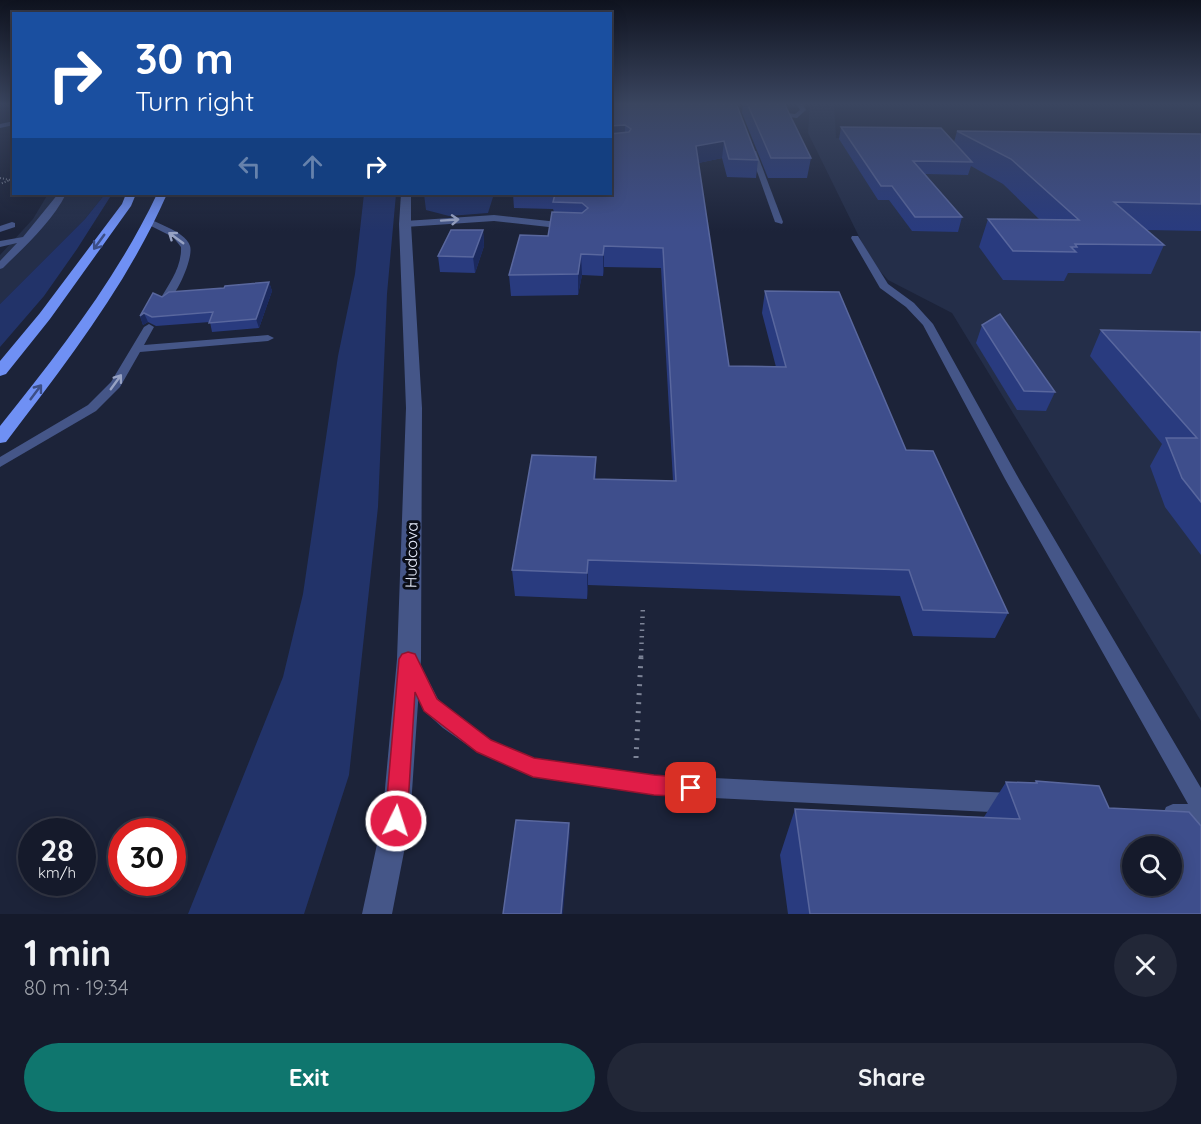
<!DOCTYPE html>
<meta charset="utf-8">
<style>
:root{--surface:#151a2b;--page:#222737;--text:#f1f3f6;--muted:#9da1a9;--line:#343847;--accent:#0f766e}
body{margin:0;font-family:Quicksand,sans-serif;background:var(--page);color:var(--text);height:100vh;display:flex;flex-direction:column;font-size:22px;white-space:nowrap}
*{box-sizing:border-box;margin:0}
p{font-size:20px;color:var(--muted)}
.icon{flex:none;width:33px;height:33px;fill:none;stroke:currentColor;stroke-width:2;stroke-linecap:round;stroke-linejoin:round}
.map{position:relative;height:914px;overflow:hidden}
.drawer{display:flex;flex-direction:column;background:var(--surface);flex:1}
.drawer>*{flex:none}
.hud{position:absolute;left:12px;top:12px;width:600px;height:183px;border-radius:0px;box-shadow:0 3px 15px #0003,0 0 0 2px var(--line);background:#1a4fa0;color:#fff;overflow:hidden}
.tools{position:absolute;left:1122px;top:836px;display:grid;gap:12px}
.tools a{display:grid;place-items:center;width:60px;height:60px;border-radius:50%;background:var(--surface);box-shadow:0 3px 15px #0003,0 0 0 2px var(--line);font-size:30px}
.speed{position:absolute;left:18px;top:818px;display:flex;gap:12px;font-size:30px;font-weight:700;text-align:center}
.speed>*{display:grid;place-content:center;width:78px;height:78px;border-radius:50%;background:var(--surface);box-shadow:0 3px 15px #0003,0 0 0 2px var(--line);line-height:1}
.speed small{font-size:15px;font-weight:400}
.speed .limit{border:9px solid #d22;background:#fff;color:#111}
.pin{position:absolute;display:grid;place-items:center;width:51px;height:51px;color:#fff;margin:-26px;border-radius:12px;box-shadow:0 3px 9px #0006}
.me{position:absolute;width:66px;margin:-33px;rotate:4deg;stroke-linejoin:round;filter:drop-shadow(0 0 4px #0008)}
.turn{display:flex;align-items:center;gap:21px;height:126px;padding:0 24px;font-size:27px}
.turn .icon{width:78px;height:78px;stroke-width:2.5}
.turn b{display:block;font-size:42px;line-height:51px}
.lanes{display:flex;align-items:center;height:57px;padding:0 24px;background:#0003;justify-content:center;gap:30px;direction:ltr}
.lanes .off{opacity:.35}
.round{display:grid;place-items:center;flex:none;width:63px;height:63px;border-radius:32px;background:var(--page)}
.headline{display:flex;align-items:center;justify-content:space-between;height:102px;padding:0 24px}
h1{font-size:36px;font-weight:700;line-height:45px}
.button{display:flex;gap:12px;margin-top:auto;padding:12px 24px}
.button a{flex:1;height:69px;border-radius:36px;background:var(--accent);color:#fff;font-size:24px;font-weight:700;line-height:69px;text-align:center}
.button a+a{background:var(--page);color:var(--text)}
.map>svg:first-child{display:block}
.built{fill:#242e49}
.green{fill:#223369}
.lines{fill:none;stroke-linecap:round;stroke-linejoin:round}
.path-far2{stroke:#7d8497;stroke-width:2;stroke-dasharray:1 2;stroke-linecap:butt}
.path-far1{stroke:#7d8497;stroke-width:4.5;stroke-dasharray:1.5 5;stroke-linecap:butt}
.path{stroke:#7d8497;stroke-width:5;stroke-dasharray:2 7;stroke-linecap:butt}
.service{fill:#455688;fill-rule:evenodd}
.minor{fill:#455688;fill-rule:evenodd}
.trunk{fill:#6f90f4;fill-rule:evenodd}
.wall{fill:#293b7f}
.shaded-wall{fill:#1b295d}
.building{fill:#3e4e8c;stroke:#59679e;stroke-width:1.5;fill-rule:evenodd}
.oneway{stroke:#97a2c3}
.oneway2{stroke:#3c4e86}
.route{fill:#e11d48;stroke:#92132f;stroke-width:1.5}
.labels{text-anchor:middle;dominant-baseline:central;stroke-width:6;stroke-linejoin:round;paint-order:stroke}
.street-label{font-size:16px;fill:#e9effe;stroke:#0a0d17}
</style>
<div class="map">
<svg width="1201" height="914" viewBox="0 0 1201 914">
<rect width="100%" height="100%" fill="#1c2339"/>
<g class="built">
<path d="M 810,103 L 834,103 L 836,138 L 1201,143 L 1201,721 L 952,313 L 888,280 L 871,261 L 808,133 Z"/>
<path d="M 48,194 L 105,194 L 85,219 L 0,304 L 0,255 L 33,219 Z"/>
</g>
<g class="green">
<path d="M 105,194 L 112,194 L 77,249 L 44,296 L 0,347 L 0,304 L 85,219 Z"/>
<path d="M 364,194 L 396,194 L 387,294 L 378,507 L 349,775 L 304,914 L 188,914 L 283,677 L 303,594 L 338,356 L 355,274 Z"/>
<path d="M 424,194 L 485,194 L 493,197 L 488,213 L 449,216 L 426,210 Z"/>
</g>
<g class="lines">
<path class="path-far2" d="M 0,178 L 10,180 L 0,184"/>
<path class="path-far1" d="M 641,657 L 643,605"/>
<path class="path" d="M 636,758 L 641,656"/>
<g class="service">
<path d="M 754,103 L 760,103 L 762,107 L 773,111 L 795,114 L 800,110 L 796,103 L 802,103 L 806,110 L 797,118 L 772,115 L 757,109 Z"/>
<path d="M 14,121 L 14,125 L 0,128 L 0,124 Z"/>
<path d="M 749,149 L 756,151 L 783,222 L 782,224 L 775,222 Z"/>
<path d="M 58,194 L 66,194 C 52,222 25,246 3,268 L 0,269 L 0,261 L 17,243 L 0,247 L 0,241 L 23,237 Z"/>
<path d="M 494,215 L 567,223 L 571,226 L 567,229 L 494,221 L 405,227 L 401,224 L 405,221 Z"/>
<path d="M 147,220 C 155,220 162,225 169,228 C 177,232 187,237 190,246 C 194,258 175,300 164,304 L 159,301 C 169,284 182,267 181,247 L 173,237 L 147,224 Z"/>
<path d="M 12,222 L 15,223 L 15,227 L 0,232 L 0,226 Z"/>
<path d="M 852,236 L 858,236 L 888,284 L 914,303 L 933,324 L 1019,479 L 1201,788 L 1201,825 L 1173,824 L 1166,821 L 1163,814 L 1166,807 L 1173,804 L 1188,804 L 1005,479 L 923,325 L 906,307 L 880,288 L 851,238 Z"/>
<path d="M 149,324 L 154,327 L 144,345 L 268,335 L 274,338 L 268,341 L 140,352 L 120,387 L 96,411 L 0,467 L 0,457 L 88,405 L 111,382 L 144,327 Z"/>
<path d="M 412,658 L 418,660 L 438,699 L 457,716 L 491,740 L 534,758 L 654,775 L 1010,793 L 1017,796 L 1020,803 L 1017,810 L 1010,813 L 654,795 L 533,776 L 477,752 L 443,728 L 424,711 L 403,665 L 406,660 Z"/>
</g>
<path class="minor" d="M 401,194 L 411,194 L 411,224 L 422,408 L 421,659 L 410,821 L 392,914 L 362,914 L 382,821 L 397,659 L 406,408 L 399,224 Z"/>
<g class="trunk">
<path d="M 126,194 L 136,194 L 131,206 L 50,319 L 6,374 L 0,376 L 0,361 L 40,313 L 122,204 Z"/>
<path d="M 157,194 L 167,194 C 127,285 66,363 6,442 L 0,443 L 0,426 C 59,352 116,280 157,194 Z"/>
</g>
</g>
<g class="wall">
<path d="M 610,103 L 736,103 L 758,160 L 756,178 L 727,177 L 722,158 L 698,163 L 729,366 L 776,367 L 762,313 L 765,291 L 906,450 L 1008,613 L 995,638 L 913,636 L 900,596 L 588,585 L 587,599 L 515,596 L 512,570 L 596,457 L 596,479 L 673,481 L 661,268 L 604,267 L 603,276 L 582,275 L 578,295 L 511,296 L 509,275 L 548,236 L 554,212 L 553,209 L 514,208 L 513,194 L 610,194 Z"/>
<path d="M 743,103 L 784,103 L 811,158 L 807,178 L 768,178 L 742,113 Z"/>
<path d="M 841,127 L 954,142 L 957,131 L 1201,134 L 1201,231 L 1147,230 L 1164,245 L 1151,274 L 1068,273 L 1064,281 L 1003,280 L 979,247 L 988,219 L 1039,219 L 1003,184 L 971,166 L 968,175 L 925,174 L 962,217 L 958,232 L 912,231 L 889,200 L 878,200 L 839,139 Z"/>
<path d="M 483,230 L 484,246 L 475,273 L 440,272 L 438,256 Z"/>
<path d="M 269,282 L 272,291 L 259,328 L 212,332 L 210,322 L 156,326 L 148,322 L 143,325 L 140,316 L 162,297 L 224,288 Z"/>
<path d="M 982,325 L 1055,392 L 1046,411 L 1017,410 L 976,343 Z"/>
<path d="M 1101,330 L 1201,332 L 1201,555 L 1165,507 L 1150,466 L 1162,444 L 1090,356 Z"/>
<path d="M 1036,781 L 1109,808 L 1201,914 L 788,914 L 780,855 L 795,809 L 984,817 L 1006,782 L 1035,783 Z"/>
</g>
<g class="shaded-wall">
<path d="M 625,125 L 625,142 L 610,143 L 610,126 Z"/>
<path d="M 724,141 L 722,158 L 694,164 L 696,146 Z"/>
<path d="M 483,230 L 484,246 L 475,273 L 473,257 Z"/>
<path d="M 604,246 L 604,267 L 603,276 L 603,255 Z"/>
<path d="M 581,254 L 582,275 L 578,295 L 578,274 Z"/>
<path d="M 269,282 L 272,291 L 259,328 L 256,319 Z"/>
<path d="M 144,313 L 148,322 L 143,325 L 140,316 Z"/>
<path d="M 596,457 L 596,482 L 594,479 Z"/>
<path d="M 588,560 L 588,585 L 587,599 L 587,573 Z"/>
<path d="M 569,823 L 570,832 L 563,914 L 561,914 Z"/>
</g>
<g class="building">
<path d="M 610,103 L 736,103 L 758,160 L 729,159 L 724,141 L 696,146 L 729,366 L 786,367 L 765,291 L 839,292 L 906,450 L 933,451 L 1008,613 L 923,610 L 909,570 L 588,560 L 587,573 L 512,570 L 532,455 L 596,457 L 594,479 L 676,481 L 663,248 L 604,246 L 603,255 L 581,254 L 578,274 L 509,275 L 520,235 L 548,236 L 552,212 L 582,213 L 588,208 L 582,203 L 553,202 L 555,194 L 610,194 L 610,134 L 629,132 L 631,129 L 625,125 L 610,126 Z"/>
<path d="M 747,103 L 784,103 L 811,158 L 771,158 Z"/>
<path d="M 841,127 L 941,128 L 972,162 L 913,161 L 962,217 L 915,217 L 892,186 L 881,186 Z"/>
<path d="M 957,131 L 1201,134 L 1201,204 L 1114,202 L 1164,245 L 1075,244 L 1077,247 L 1071,247 L 1076,252 L 1013,251 L 988,219 L 1079,220 L 1011,159 Z"/>
<path d="M 451,230 L 483,230 L 473,257 L 438,256 Z"/>
<path d="M 269,282 L 256,319 L 209,323 L 213,312 L 152,317 L 144,313 L 140,316 L 153,293 L 162,297 L 169,292 L 224,288 L 225,286 Z"/>
<path d="M 1000,314 L 1055,392 L 1024,391 L 982,325 Z"/>
<path d="M 1101,330 L 1201,332 L 1201,502 L 1182,478 L 1166,438 L 1197,438 Z"/>
<path d="M 1036,781 L 1099,786 L 1109,808 L 1189,812 L 1201,826 L 1201,914 L 810,914 L 795,809 L 1020,819 L 1006,782 L 1037,783 ZM 1132,846 L 1172,846 L 1172,885 L 1132,885 Z"/>
<path d="M 516,820 L 569,823 L 561,914 L 503,914 Z"/>
</g>
<defs><path id="oneway-shaft" d="M-6 0H5M1.5-3L5.5 0L1.5 3" fill="none" stroke-width="1.6" stroke-linecap="round" stroke-linejoin="round" transform="scale(1.5)"/></defs>
<g class="oneway">
<use href="#oneway-shaft" transform="translate(450 220) rotate(-4)"/>
<use href="#oneway-shaft" transform="translate(176 238) rotate(-144)"/>
<use href="#oneway-shaft" transform="translate(116 382) rotate(-54)"/>
</g>
<g class="oneway2">
<use href="#oneway-shaft" transform="translate(99 242) rotate(126)"/>
<use href="#oneway-shaft" transform="translate(36 392) rotate(-53)"/>
</g>
<linearGradient id="sky" x2="0" y2="1"><stop stop-color="#0f131f"/><stop offset="0.45" stop-color="#3a455f"/><stop offset="1" stop-color="#3a455f" stop-opacity="0"/></linearGradient>
<rect width="1201" height="231" fill="url(#sky)"/>
<path class="route" d="M 408,652 L 415,654 L 437,699 L 491,740 L 534,758 L 654,775 L 691,778 L 698,781 L 701,788 L 698,794 L 691,797 L 654,795 L 533,777 L 477,752 L 424,711 L 415,692 L 407,821 L 403,828 L 396,831 L 388,828 L 385,821 L 399,659 L 402,654 Z"/>
<g class="labels">
<g class="street-label">
<text transform="translate(411 555) rotate(-89)">Hudcova</text>
</g>
</g>
</svg>
<div class="tools">
<a><svg class="icon" aria-label="search" viewBox="0 0 24 24"><circle cx="10" cy="10" r="6"/><path d="M15 15l6 6"/></svg></a>
</div>
<div class="speed"><div>28<small>km/h</small></div><div class="limit">30</div></div>
<div class="pin" style="left:691px;top:788px;background:#d93025"><svg class="icon" aria-label="arrive" viewBox="0 0 24 24"><path d="M6 21V4h12l-3 4 3 4H6"/></svg></div>
<svg class="me" style="left:396px;top:821px" viewBox="-20 -20 40 40"><circle r="17" fill="#e11d48" stroke="#fff" stroke-width="3"/><path d="M0-11L8 9 0 5-8 9z" fill="#fff"/></svg>
<div class="hud">
<div class="turn"><svg class="icon" aria-label="right" viewBox="0 0 24 24"><path d="M7 20v-9h11M14 6l5 5-5 5"/></svg><div><b>30 m</b>Turn right</div></div>
<div class="lanes"><svg class="icon off" aria-label="left" viewBox="0 0 24 24"><path d="M17 20v-9H6M10 6l-5 5 5 5"/></svg><svg class="icon off" aria-label="ahead" viewBox="0 0 24 24"><path d="M12 20V5M6 11l6-6 6 6"/></svg><svg class="icon" aria-label="right" viewBox="0 0 24 24"><path d="M7 20v-9h11M14 6l5 5-5 5"/></svg></div>
</div>
</div>
<section class="drawer">
<div class="headline"><div><h1>1 min</h1><p>80 m · 19:34</p></div><a class="round"><svg class="icon" aria-label="close" viewBox="0 0 24 24"><path d="M6 6l12 12M18 6L6 18"/></svg></a></div>
<div class="button"><a>Exit</a><a>Share</a></div>
</section>
